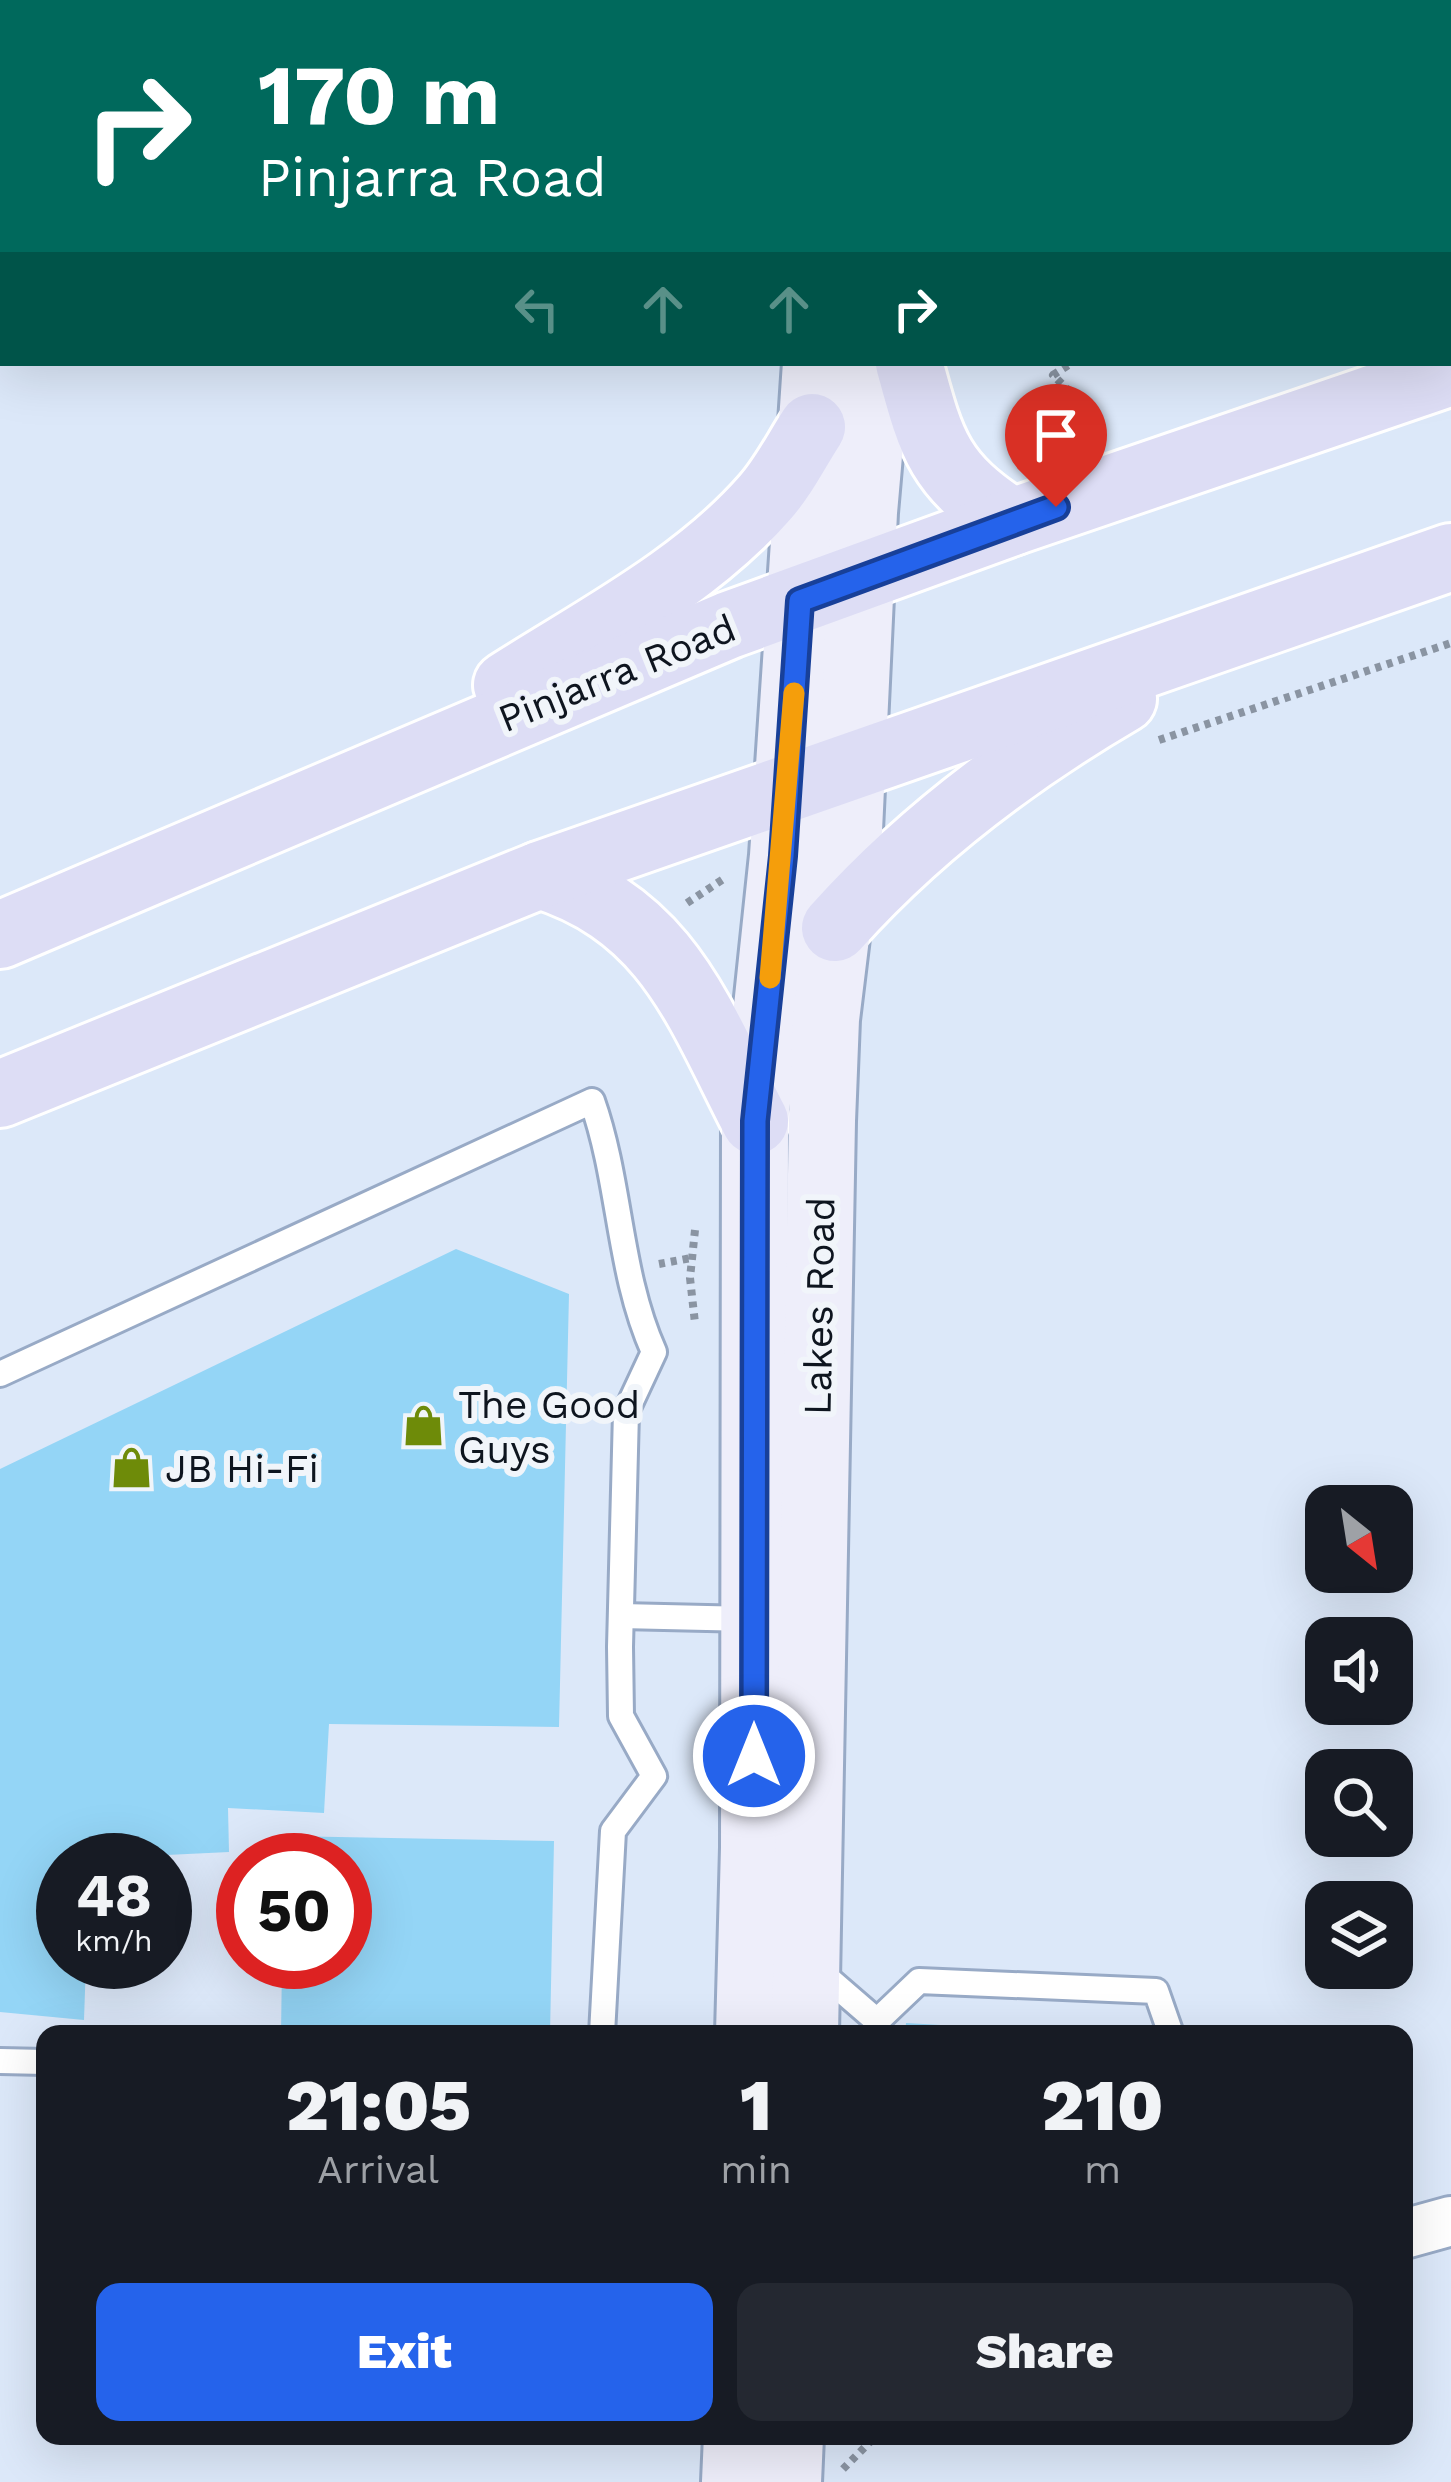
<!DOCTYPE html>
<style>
:root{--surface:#171b24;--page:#242831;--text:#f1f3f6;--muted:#9ea1a6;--accent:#2563eb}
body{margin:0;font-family:"Work Sans",sans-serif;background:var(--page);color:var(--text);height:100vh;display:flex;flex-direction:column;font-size:45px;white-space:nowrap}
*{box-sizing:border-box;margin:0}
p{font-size:39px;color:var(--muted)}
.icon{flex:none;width:66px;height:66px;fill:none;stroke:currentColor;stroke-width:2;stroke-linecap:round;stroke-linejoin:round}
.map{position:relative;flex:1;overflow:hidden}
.details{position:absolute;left:36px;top:2025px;width:1377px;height:420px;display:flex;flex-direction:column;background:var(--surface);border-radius:24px;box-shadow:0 12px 48px #0002}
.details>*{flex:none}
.hud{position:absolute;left:0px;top:0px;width:1452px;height:366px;box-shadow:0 12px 48px #0002;background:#00695c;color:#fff;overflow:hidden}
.needle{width:78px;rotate:150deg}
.buttons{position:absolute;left:1305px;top:1485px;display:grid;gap:24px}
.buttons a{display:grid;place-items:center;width:108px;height:108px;border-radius:24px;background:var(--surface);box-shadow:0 12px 48px #0002;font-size:60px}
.speed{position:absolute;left:36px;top:1833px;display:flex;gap:24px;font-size:60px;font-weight:700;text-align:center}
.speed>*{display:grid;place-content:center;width:156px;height:156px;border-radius:50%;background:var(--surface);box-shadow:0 12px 48px #0002;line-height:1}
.speed small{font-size:30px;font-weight:400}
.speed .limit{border:18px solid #d22;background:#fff;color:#111}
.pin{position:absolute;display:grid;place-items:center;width:102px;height:102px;color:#fff;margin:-123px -51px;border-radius:50% 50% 50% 0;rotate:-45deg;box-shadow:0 0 12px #0007}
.pin .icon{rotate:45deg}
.me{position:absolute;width:132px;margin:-66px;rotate:0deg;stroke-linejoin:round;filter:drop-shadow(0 0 9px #0008)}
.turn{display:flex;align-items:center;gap:42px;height:252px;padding:0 60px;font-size:54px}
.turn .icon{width:156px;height:156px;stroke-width:2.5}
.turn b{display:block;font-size:84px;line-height:102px}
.lanes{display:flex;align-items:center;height:114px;padding:0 60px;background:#0003;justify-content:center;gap:60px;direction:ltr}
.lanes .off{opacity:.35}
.eta{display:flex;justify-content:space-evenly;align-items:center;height:204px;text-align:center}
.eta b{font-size:72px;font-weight:800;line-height:84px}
.action{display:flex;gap:24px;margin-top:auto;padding:24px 60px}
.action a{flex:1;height:138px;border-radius:24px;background:var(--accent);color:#fff;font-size:48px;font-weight:800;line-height:138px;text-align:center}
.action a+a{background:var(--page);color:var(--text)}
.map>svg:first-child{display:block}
.building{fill:#94d5f6}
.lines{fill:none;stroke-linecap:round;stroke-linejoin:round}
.lane-casing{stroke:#98aac6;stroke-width:30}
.street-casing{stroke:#98aac6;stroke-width:54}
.secondary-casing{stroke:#98aac6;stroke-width:72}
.primary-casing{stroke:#fff;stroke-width:72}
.path{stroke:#8a94a2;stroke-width:8;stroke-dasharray:6 6;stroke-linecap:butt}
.lane{stroke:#fff;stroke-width:24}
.street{stroke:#fff;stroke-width:48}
.secondary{stroke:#eeeefa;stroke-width:66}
.primary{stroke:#ddddf5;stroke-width:66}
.route-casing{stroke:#184099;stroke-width:30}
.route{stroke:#2563eb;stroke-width:21}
.slow{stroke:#f59e0b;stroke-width:21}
.labels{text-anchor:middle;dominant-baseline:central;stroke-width:12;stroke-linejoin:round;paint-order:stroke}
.street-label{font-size:39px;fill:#0e151f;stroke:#f1f5fa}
.poi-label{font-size:39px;fill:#0e151f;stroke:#f1f5fa;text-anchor:start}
</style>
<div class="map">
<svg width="1451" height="2482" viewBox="0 0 1451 2482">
<rect width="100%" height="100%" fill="#dce8f9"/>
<g class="building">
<path d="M 456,1249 L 569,1294 L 559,1727 L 329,1724 L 324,1813 L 228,1808 L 229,1852 L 63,1860 L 63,1962 L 86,1962 L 84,2020 L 0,2012 L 0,1469 Z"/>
<path d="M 285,1836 L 554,1841 L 550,2034 L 281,2034 L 282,1962 L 345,1962 L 345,1860 L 285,1860 Z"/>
<path d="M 906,2023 L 1026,2030 L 1026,2034 L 905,2034 Z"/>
</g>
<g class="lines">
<defs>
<g id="lane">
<path d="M 0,1374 L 592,1101 C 621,1183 618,1272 654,1352 L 626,1412 L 620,1647 L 621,1716 L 654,1776 L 613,1831 L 602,2034"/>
<path d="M 621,1616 L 750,1619"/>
<path d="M 818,1970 L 877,2021"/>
<path d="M 877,2034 L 877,2021 L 919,1981 L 1156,1991 L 1171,2034"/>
<path d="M 0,2061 L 45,2062"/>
</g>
<path id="street" d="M 1404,2234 L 1451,2221"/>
<g id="secondary">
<path d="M 837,3 L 837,0"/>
<path d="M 897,3 L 897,0"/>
<path d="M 749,2034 L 754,1848 L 755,1121 L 783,856 L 816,363"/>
<path d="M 805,2034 L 822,1121 L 826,1019 L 849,830 L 864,512 L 877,363"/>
<path d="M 735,2482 L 737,2436"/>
<path d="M 788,2482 L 790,2436"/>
</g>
<g id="primary">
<path d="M 909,363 C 931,444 938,475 1012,522"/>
<path d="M 507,685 C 595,629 696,577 765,498 C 784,477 797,450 812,427"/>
<path d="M 540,875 C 667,915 698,1011 755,1121"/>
<path d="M 835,928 C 917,836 1017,761 1123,699"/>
<path d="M 0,935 L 729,625 L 1012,522 L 1451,372"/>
<path d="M 0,1094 L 540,875 L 1451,557"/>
</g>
</defs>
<use href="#lane" class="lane-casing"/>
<use href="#street" class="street-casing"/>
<use href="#secondary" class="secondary-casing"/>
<use href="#primary" class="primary-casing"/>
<g class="path">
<path d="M 1449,278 L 1451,278"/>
<path d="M 1044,451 L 1087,409 L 1053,375 L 1072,363"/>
<path d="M 1159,740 L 1451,643"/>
<path d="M 687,903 L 725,878"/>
<path d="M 695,1230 L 690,1278 L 695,1323"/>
<path d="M 659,1264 L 691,1258"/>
<path d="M 843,2469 L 876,2436"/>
</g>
<use href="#lane" class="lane"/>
<use href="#street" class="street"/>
<use href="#secondary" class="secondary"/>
<use href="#primary" class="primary"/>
</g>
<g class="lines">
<defs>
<path id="route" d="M 754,1756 L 755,1121 L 783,856 L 800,601 L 1056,507"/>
</defs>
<use href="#route" class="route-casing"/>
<use href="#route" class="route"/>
<path class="slow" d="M 770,978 L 794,693"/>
</g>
<defs>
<symbol id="shop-bare" viewBox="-9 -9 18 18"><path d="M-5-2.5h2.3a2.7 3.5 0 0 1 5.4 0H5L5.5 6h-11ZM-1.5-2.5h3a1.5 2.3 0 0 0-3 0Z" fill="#6e8b09" stroke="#f1f5fa" stroke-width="2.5" paint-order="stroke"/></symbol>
</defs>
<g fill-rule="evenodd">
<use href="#shop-bare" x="394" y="1396" width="59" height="59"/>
<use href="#shop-bare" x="102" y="1438" width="59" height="59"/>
</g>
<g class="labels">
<g class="street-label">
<text transform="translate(617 673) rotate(-22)">Pinjarra Road</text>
<text transform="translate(819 1306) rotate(-89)">Lakes Road</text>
</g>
<g class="poi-label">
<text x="458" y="1404">The Good<tspan x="458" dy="45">Guys</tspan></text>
<text x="165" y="1468">JB Hi-Fi</text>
</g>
</g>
</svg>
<div class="buttons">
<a><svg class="needle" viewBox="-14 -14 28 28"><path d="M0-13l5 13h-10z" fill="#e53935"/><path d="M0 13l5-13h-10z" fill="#9ea1a6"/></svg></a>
<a><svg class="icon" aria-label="sound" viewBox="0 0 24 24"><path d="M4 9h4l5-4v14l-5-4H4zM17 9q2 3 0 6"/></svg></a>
<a><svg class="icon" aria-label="search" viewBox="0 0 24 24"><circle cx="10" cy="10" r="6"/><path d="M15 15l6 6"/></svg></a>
<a><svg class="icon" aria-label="layers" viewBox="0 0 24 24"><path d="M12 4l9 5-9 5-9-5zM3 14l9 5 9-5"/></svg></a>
</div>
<div class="speed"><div>48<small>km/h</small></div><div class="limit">50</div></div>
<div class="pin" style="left:1056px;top:507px;background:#d93025"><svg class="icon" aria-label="arrive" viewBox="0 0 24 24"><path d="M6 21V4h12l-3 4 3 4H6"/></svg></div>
<svg class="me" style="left:754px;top:1756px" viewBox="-20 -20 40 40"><circle r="17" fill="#2563eb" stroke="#fff" stroke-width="3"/><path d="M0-11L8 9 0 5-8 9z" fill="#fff"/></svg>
<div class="hud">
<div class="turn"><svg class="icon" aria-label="right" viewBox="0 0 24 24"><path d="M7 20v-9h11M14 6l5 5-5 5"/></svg><div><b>170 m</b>Pinjarra Road</div></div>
<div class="lanes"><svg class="icon off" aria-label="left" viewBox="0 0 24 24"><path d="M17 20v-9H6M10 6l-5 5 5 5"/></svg><svg class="icon off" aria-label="ahead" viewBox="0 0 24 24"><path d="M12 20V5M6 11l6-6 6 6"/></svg><svg class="icon off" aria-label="ahead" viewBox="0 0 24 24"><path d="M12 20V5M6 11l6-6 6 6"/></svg><svg class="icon" aria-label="right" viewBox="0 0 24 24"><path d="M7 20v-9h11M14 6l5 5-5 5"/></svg></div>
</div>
<section class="details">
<div class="eta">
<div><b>21:05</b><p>Arrival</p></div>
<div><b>1</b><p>min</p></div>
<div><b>210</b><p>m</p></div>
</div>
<div class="action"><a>Exit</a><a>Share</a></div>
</section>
</div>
